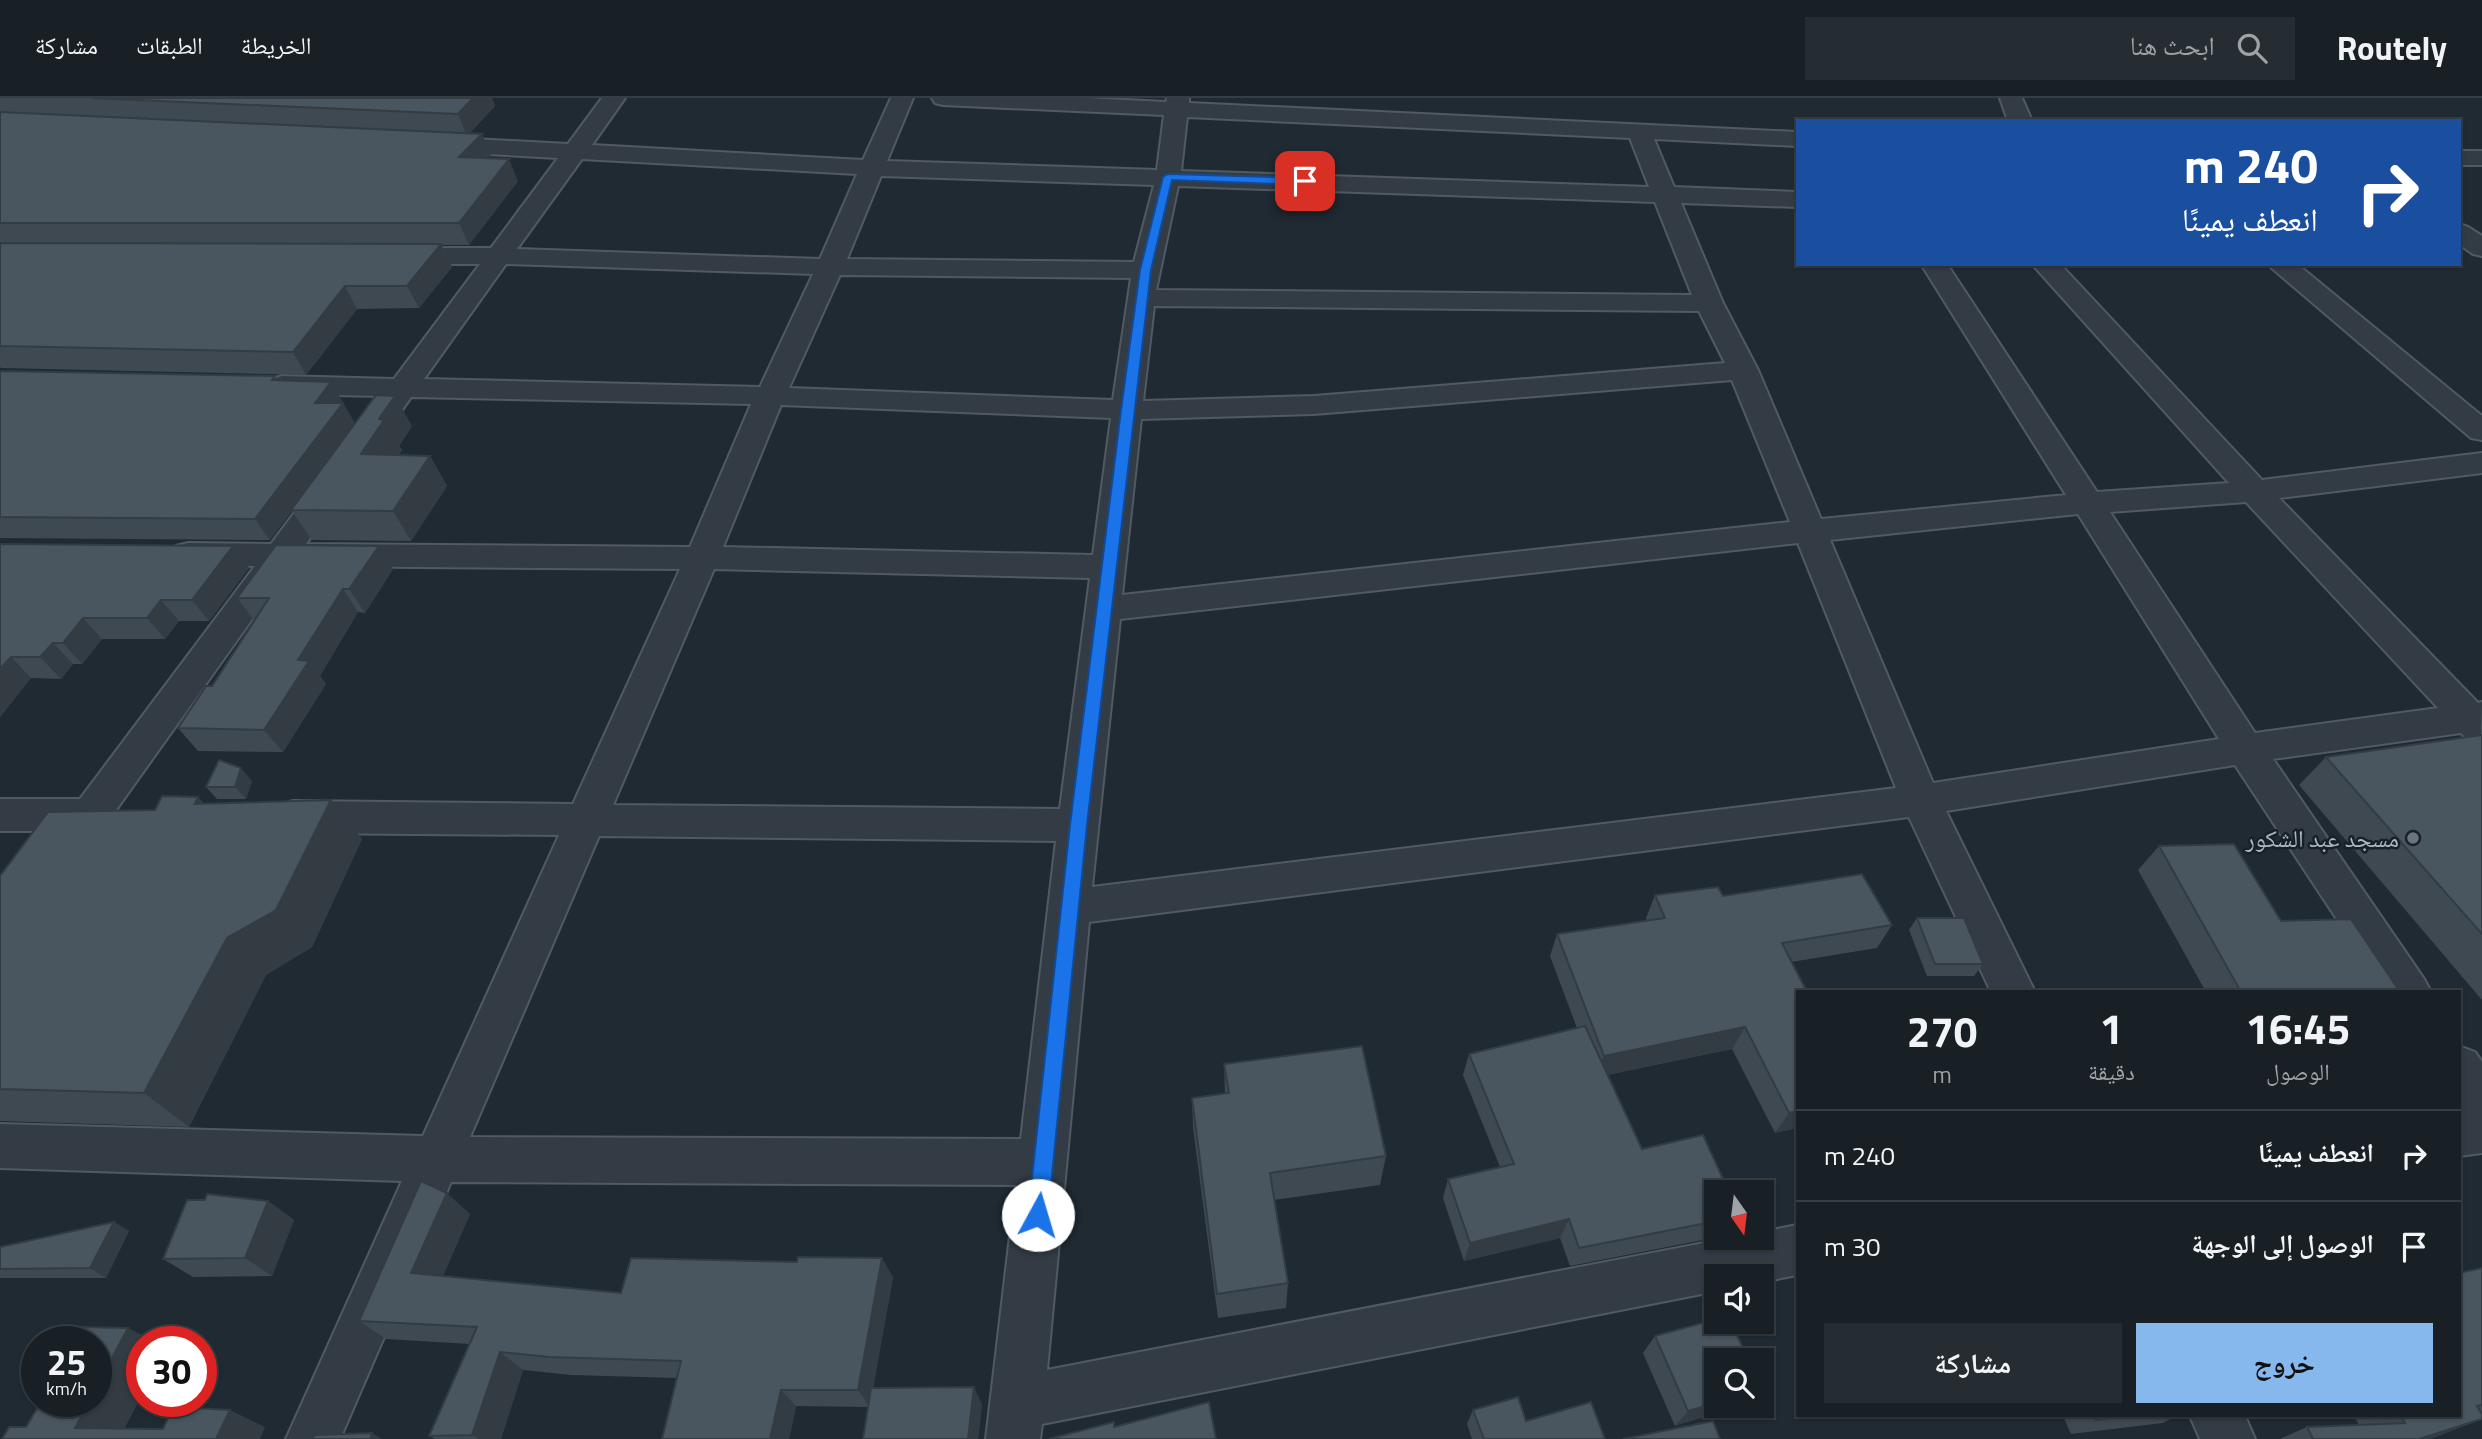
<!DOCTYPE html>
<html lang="ar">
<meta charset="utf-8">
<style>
:root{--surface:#182026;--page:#252d32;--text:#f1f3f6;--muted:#9fa3a7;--line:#363e43;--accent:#86b8ee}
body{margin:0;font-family:"Titillium Web","Noto Naskh Arabic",sans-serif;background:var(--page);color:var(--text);direction:rtl;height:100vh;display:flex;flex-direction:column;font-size:26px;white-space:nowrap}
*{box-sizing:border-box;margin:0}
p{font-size:23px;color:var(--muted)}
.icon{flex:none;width:38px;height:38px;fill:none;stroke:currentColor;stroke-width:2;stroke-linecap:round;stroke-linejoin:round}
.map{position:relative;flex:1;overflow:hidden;direction:ltr}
.panel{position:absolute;left:1796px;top:892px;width:665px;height:427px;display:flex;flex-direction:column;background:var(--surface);border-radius:0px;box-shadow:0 2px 5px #0004,0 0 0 2px var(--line);direction:rtl}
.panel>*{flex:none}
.hud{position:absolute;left:1796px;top:21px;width:665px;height:147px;border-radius:0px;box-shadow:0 2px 5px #0004,0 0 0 2px var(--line);direction:rtl;background:#1a4fa0;color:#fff;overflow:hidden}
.needle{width:46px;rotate:166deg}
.buttons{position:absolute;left:1704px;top:1082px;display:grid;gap:14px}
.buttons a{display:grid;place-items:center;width:70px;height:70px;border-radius:0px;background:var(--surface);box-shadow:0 2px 5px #0004,0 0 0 2px var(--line);font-size:35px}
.speed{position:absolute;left:21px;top:1228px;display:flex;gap:14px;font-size:35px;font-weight:700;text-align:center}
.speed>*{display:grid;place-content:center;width:91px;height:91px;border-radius:50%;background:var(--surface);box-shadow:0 2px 5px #0004,0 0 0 2px var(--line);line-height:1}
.speed small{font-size:18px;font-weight:400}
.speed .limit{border:10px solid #d22;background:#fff;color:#111}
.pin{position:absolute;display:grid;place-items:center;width:60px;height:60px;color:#fff;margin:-30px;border-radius:14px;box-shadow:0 4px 10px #0006}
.me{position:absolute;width:77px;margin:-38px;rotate:6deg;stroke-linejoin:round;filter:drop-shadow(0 0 5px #0008)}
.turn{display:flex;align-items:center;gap:24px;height:147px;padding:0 28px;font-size:32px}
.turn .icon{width:91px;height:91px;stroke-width:2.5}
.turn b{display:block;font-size:49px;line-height:60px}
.eta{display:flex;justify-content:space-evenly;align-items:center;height:119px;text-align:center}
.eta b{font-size:42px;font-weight:700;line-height:49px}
.cta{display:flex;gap:14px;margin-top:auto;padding:14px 28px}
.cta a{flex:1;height:80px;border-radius:0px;background:var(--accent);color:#111;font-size:28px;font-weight:700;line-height:80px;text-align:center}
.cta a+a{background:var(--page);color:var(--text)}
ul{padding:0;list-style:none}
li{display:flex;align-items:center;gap:21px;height:91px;padding:0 28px;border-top:2px solid var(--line)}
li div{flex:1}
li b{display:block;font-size:26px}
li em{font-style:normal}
header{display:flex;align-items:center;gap:42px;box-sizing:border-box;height:98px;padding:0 35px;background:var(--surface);border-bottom:2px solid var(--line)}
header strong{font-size:33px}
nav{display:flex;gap:38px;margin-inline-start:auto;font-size:24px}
.search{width:490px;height:63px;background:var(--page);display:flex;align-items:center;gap:18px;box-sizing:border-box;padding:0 24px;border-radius:0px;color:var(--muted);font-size:26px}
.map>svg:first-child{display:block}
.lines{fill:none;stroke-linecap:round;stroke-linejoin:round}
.minor-casing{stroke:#515a62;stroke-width:4}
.minor{fill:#333c44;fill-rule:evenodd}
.wall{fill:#3f4952}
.shaded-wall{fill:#333c42}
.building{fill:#49555f;stroke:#333c42;stroke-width:2}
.route{fill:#1a73e8;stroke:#114b97;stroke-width:2}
.worship-dot{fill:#6b7280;stroke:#192128;stroke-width:2.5}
.labels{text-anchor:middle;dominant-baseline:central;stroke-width:5;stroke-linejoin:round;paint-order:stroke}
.poi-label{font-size:24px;fill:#adb7c1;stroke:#192128;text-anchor:end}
</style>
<header>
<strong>Routely</strong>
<div class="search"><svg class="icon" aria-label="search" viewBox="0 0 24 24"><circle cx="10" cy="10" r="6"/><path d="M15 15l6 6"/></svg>ابحث هنا</div>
<nav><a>الخريطة</a><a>الطبقات</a><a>مشاركة</a></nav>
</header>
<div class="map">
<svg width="2482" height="1341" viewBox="0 0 2482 1341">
<rect width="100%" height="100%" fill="#202a33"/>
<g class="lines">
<defs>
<g id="minor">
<path d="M 602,0 L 625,0 L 592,47 L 863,62 L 891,0 L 913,0 L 887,63 L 1157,72 L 1164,17 L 943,7 L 935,5 L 932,0 L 1086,0 L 1166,4 L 1167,0 L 1189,0 L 1189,5 L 1797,34 L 1797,48 L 1654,41 L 1674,89 L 1797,94 L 1797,109 L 1681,105 L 1723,205 L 1758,272 L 1821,421 L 2066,397 L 1921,166 L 1947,166 L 2097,394 L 2229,385 L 2032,166 L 2060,166 L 2262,382 L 2482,355 L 2482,375 L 2279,400 L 2478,605 L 2482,604 L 2481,646 L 2468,642 L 2461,635 L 2273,661 L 2424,881 L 2431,894 L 2385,894 L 2235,667 L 1946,713 L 2035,894 L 1991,894 L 1909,719 L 1089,824 L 1047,1272 L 1735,1139 L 1762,1139 L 1762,1134 L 1797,1127 L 1797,1177 L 1762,1184 L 1762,1178 L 1717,1178 L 1717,1193 L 1042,1326 L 1040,1341 L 986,1341 L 1016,1087 L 451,1084 L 340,1341 L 286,1341 L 402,1083 L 0,1070 L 0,1026 L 423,1038 L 559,737 L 293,735 L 279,730 L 273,719 L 279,708 L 293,703 L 573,706 L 680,471 L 290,468 L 116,712 L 119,717 L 113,728 C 91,735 95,753 66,743 L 60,733 L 0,733 L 0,701 L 80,701 L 255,468 L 188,467 L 176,464 L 171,456 L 176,448 L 188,445 L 271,446 L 322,378 L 333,375 L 344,378 L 349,385 L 306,446 L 690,449 L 751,306 L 411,299 L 402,312 L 391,315 L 380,312 L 376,306 L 382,298 L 282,296 L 272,293 L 267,287 L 272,281 L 282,278 L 394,281 L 480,166 L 395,166 L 386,164 L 382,158 L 386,152 L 395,150 L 491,150 L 558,60 L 436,53 L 428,51 L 424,46 L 428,41 L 436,39 L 568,46 ZM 1187,19 L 1630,40 L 1649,89 L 1181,73 ZM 582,61 L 857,76 L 820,161 L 517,151 ZM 881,78 L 1154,87 L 1134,164 L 847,161 ZM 1178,88 L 1655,104 L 1692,197 L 1156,192 ZM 506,166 L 813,176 L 760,289 L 424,281 ZM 840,177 L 1131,180 L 1113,302 L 789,290 ZM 1154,208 L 1699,213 L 1725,265 L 1314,298 L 1143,303 ZM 1732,282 L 1790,424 L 1122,497 L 1141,321 L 1314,316 ZM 781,307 L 1111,320 L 1093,457 L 723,449 ZM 2246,404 L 2438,610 L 2255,635 L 2110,414 ZM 2078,416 L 2219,641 L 1933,685 L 1830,442 ZM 1798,445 L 1896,690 L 1092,789 L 1120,521 ZM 714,471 L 1090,480 L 1060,711 L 613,707 ZM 599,738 L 1056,743 L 1021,1041 L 470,1039 Z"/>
<path d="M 2000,0 L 2022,0 L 2032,23 L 2008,23 Z"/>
<rect x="2459" y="53" width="23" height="14"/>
<path d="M 2459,126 L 2468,129 L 2482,138 L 2482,158 L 2473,156 L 2459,146 Z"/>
<path d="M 2267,166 L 2297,166 L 2482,318 L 2482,342 L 2471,340 Z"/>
<path d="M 2459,948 L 2475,954 L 2482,964 L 2482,1055 L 2459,1058 L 2459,1014 L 2463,1013 L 2459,1008 Z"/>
<path d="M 2190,1318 L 2245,1318 L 2255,1341 L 2200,1341 Z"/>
</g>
</defs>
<use href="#minor" class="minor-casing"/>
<use href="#minor" class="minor"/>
</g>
<g class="wall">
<path d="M 0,0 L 492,0 L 495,8 L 469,36 L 482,36 L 491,57 L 488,60 L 518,83 L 469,147 L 442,147 L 452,169 L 419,210 L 357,211 L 306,277 L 1,270 L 0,269 Z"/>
<path d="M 0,273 L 331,284 L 355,326 L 412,328 L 399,348 L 402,352 L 399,357 L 430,358 L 447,388 L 411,443 L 312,442 L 292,413 L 270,442 L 0,440 Z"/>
<path d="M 0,446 L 249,470 L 209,523 L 179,523 L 165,541 L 102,541 L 82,566 L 73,566 L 61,581 L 31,580 L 0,619 Z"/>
<path d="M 393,471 L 365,515 L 358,514 L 320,578 L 326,586 L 283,654 L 198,653 L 178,630 L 212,588 L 254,522 L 237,500 Z"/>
<path d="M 2482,637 L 2482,902 L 2299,687 L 2326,659 Z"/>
<path d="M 252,683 L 246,701 L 217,701 L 206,689 Z"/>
<path d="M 204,705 L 362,741 L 312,849 L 266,877 L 189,1029 L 0,1023 L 0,778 L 155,712 Z"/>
<path d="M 2159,748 L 2281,823 L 2400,894 L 2206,894 L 2138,772 Z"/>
<path d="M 1655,797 L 1723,798 L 1892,827 L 1877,850 L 1791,864 L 1797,894 L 1797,1030 L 1775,1035 L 1732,951 L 1607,977 L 1642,1051 L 1717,1094 L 1717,1139 L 1718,1139 L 1570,1168 L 1560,1140 L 1464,1163 L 1443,1100 L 1448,1081 L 1500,1069 L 1463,977 L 1469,956 L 1577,930 L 1550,858 L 1557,836 L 1647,822 L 1646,820 Z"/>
<path d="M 1917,820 L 1983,866 L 1974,878 L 1927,878 L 1909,832 Z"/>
<path d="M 1224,966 L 1386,1058 L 1380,1087 L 1274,1102 L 1288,1185 L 1286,1210 L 1218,1220 L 1193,1030 L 1192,1000 L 1225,996 Z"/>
<path d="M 268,1103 L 294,1122 L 272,1178 L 193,1179 L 163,1161 Z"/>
<path d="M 470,1116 L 443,1178 L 621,1195 L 893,1179 L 873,1290 L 982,1306 L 978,1341 L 863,1341 L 868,1309 L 796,1308 L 789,1341 L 662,1341 L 677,1280 L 571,1277 L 523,1272 L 501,1341 L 435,1341 L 429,1338 L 470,1246 L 386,1241 L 359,1223 Z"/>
<path d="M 114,1124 L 129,1133 L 106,1180 L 0,1180 L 0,1149 Z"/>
<path d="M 2482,1170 L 2482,1321 L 2430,1341 L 2280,1341 L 2307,1329 L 2359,1327 L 2354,1318 L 2459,1318 Z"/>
<path d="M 1655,1238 L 1717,1307 L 1675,1328 L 1643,1255 Z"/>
<path d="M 1473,1312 L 1526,1323 L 1605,1341 L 1472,1341 L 1467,1326 Z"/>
<path d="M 2063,1318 L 2176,1318 L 2163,1325 L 2071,1336 Z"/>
</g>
<g class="shaded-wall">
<path d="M 473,0 L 492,0 L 495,8 L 467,38 L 458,16 Z"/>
<path d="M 482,36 L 491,57 L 469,80 L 459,59 Z"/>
<path d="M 509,61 L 518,83 L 469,147 L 459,125 Z"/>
<path d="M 441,146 L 452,169 L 419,210 L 407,188 Z"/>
<path d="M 345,188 L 357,211 L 306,277 L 293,254 Z"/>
<path d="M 331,284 L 356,327 L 270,442 L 255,421 L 315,305 Z"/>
<path d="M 395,298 L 412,328 L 399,348 L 402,352 L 379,386 L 361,356 L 379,321 Z"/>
<path d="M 430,358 L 447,388 L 411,443 L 393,413 Z"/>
<path d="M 233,448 L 249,470 L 209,523 L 192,502 Z"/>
<path d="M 379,448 L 393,471 L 365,515 L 349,491 Z"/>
<path d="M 343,491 L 358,514 L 320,578 L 326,586 L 283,654 L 264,632 L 298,562 Z"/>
<path d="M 161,502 L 179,523 L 165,541 L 147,520 Z"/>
<path d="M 83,520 L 102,541 L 82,566 L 63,545 Z"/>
<path d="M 53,545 L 73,566 L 61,581 L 40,559 Z"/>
<path d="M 11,559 L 31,580 L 0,619 L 0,571 Z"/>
<path d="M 241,670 L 252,683 L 246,701 L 235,689 Z"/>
<path d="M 198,699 L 234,738 L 195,706 Z"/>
<path d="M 331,702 L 362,741 L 312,849 L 266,877 L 189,1029 L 144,995 L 227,840 Z"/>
<path d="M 1745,929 L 1732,951 L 1595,979 L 1604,958 Z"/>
<path d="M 1797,1013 L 1797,1030 L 1775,1035 L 1789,1015 Z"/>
<path d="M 447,1095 L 470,1116 L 436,1194 L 411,1175 Z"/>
<path d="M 268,1103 L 294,1122 L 272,1178 L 245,1160 Z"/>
<path d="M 1569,1121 L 1560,1140 L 1464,1163 L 1470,1145 Z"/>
<path d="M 114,1124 L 129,1133 L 106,1180 L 90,1170 Z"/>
<path d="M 882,1160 L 893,1179 L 870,1309 L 858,1292 Z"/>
<path d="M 128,1230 L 156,1244 L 142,1244 L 142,1297 L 119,1341 L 75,1330 L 89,1304 L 96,1304 L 96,1290 Z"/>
<path d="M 500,1254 L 523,1272 L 501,1341 L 479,1341 L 472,1337 Z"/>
<path d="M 974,1289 L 982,1306 L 978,1341 L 968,1341 Z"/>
<path d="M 781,1292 L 796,1308 L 789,1341 L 770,1341 Z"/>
<path d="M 1717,1305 L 1717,1307 L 1744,1307 L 1675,1328 L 1688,1313 Z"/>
<path d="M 230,1312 L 265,1329 L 260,1341 L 216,1341 Z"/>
<path d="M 2482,1321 L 2430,1341 L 2419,1341 Z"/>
<path d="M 372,1335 L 382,1341 L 370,1341 Z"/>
</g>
<g class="building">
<path d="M 92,0 L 473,0 L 458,16 Z"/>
<path d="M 0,14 L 482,36 L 459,59 L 509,61 L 459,125 L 0,125 Z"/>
<path d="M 0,145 L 441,146 L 407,188 L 345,188 L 293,254 L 0,248 Z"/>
<path d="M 0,273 L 275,278 L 272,282 L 331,284 L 315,305 L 343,305 L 255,421 L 0,419 Z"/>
<path d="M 376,297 L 395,298 L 379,321 L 384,322 L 361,356 L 430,358 L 393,413 L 291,412 Z"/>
<path d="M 0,446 L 233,448 L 192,502 L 161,502 L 147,520 L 83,520 L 63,545 L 53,545 L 40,559 L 11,559 L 0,571 Z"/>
<path d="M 276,447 L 379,448 L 349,491 L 343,491 L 298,562 L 309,563 L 264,632 L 178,630 L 206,588 L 212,588 L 269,500 L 237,500 Z"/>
<path d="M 2482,637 L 2482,836 L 2326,659 Z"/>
<path d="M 219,662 L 241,670 L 235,689 L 206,689 Z"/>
<path d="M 162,698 L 198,699 L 195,706 L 331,702 L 276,812 L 227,840 L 144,995 L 0,991 L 0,778 L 48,714 L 155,712 Z"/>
<path d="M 2234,746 L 2281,823 L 2351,821 L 2400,894 L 2241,894 L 2159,748 Z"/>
<path d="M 1862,776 L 1892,827 L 1782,845 L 1807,894 L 1797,894 L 1797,1013 L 1789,1015 L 1745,929 L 1604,958 L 1557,836 L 1665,820 L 1655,797 L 1718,789 L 1723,798 Z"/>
<path d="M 1917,820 L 1964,820 L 1983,866 L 1935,866 Z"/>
<path d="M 1585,928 L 1642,1051 L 1703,1037 L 1729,1094 L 1717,1094 L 1717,1123 L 1579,1150 L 1569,1121 L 1470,1145 L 1448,1081 L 1514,1066 L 1469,956 Z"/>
<path d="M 1362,948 L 1386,1058 L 1270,1075 L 1288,1185 L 1217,1196 L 1192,1000 L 1229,995 L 1224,966 Z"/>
<path d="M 421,1083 L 447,1095 L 411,1175 L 621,1195 L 631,1160 L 797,1164 L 798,1159 L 882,1160 L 858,1292 L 781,1292 L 770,1341 L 662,1341 L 681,1263 L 549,1259 L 500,1254 L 472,1337 L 429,1338 L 477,1229 L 359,1223 Z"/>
<path d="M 207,1096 L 268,1103 L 245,1160 L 163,1161 L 187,1102 L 205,1102 Z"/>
<path d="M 114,1124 L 90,1170 L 0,1171 L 0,1149 Z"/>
<path d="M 2482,1170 L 2482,1307 L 2477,1308 L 2482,1316 L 2482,1321 L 2419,1341 L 2313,1341 L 2307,1329 L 2405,1325 L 2401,1318 L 2459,1318 L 2459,1175 Z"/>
<path d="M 1717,1221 L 1717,1223 L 1730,1223 L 1749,1262 L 1717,1262 L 1717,1305 L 1688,1313 L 1655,1238 Z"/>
<path d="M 82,1229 L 128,1230 L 96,1290 L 96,1244 L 74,1244 Z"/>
<path d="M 974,1289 L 968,1341 L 863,1341 L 871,1290 Z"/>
<path d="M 1518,1299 L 1526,1323 L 1591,1304 L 1605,1341 L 1484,1341 L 1473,1312 Z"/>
<path d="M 41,1304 L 89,1304 L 75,1330 L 163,1331 L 173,1309 L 230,1312 L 216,1341 L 2,1341 L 9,1329 L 26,1329 Z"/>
<path d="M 1209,1304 L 1216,1341 L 1049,1341 L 1114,1324 L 1114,1329 Z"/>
<path d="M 2094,1318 L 2128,1318 L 2096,1322 Z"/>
<path d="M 1713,1323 L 1720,1341 L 1623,1341 Z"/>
<path d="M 372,1335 L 370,1341 L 313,1341 L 315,1337 Z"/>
</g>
<path class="route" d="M 1168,76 L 1305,80 L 1310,83 L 1305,87 L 1172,82 L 1151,172 L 1087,727 L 1048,1117 L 1045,1124 L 1038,1127 L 1031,1124 L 1028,1117 L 1070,727 L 1121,312 L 1140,172 L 1163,79 Z"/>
<circle class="worship-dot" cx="2413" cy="740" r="7"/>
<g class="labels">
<g class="poi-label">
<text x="2399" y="740">مسجد عبد الشكور</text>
</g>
</g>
</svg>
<div class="buttons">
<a><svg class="needle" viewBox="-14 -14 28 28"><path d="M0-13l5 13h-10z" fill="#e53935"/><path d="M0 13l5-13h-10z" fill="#9fa3a7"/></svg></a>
<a><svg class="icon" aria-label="sound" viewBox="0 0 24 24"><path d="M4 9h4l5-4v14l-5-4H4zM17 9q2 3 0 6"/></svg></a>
<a><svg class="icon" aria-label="search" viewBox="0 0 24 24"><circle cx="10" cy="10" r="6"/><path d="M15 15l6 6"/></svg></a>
</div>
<div class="speed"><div>25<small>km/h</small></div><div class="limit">30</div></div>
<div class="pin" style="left:1305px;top:83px;background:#d93025"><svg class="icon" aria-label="arrive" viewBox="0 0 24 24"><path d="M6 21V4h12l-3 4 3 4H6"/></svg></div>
<svg class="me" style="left:1038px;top:1117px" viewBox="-20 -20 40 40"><circle r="19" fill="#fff"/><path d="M0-13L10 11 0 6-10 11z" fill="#1a73e8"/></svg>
<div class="hud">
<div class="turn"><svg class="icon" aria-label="right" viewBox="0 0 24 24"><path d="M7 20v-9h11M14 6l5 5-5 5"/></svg><div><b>240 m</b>انعطف يمينًا</div></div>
</div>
<section class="panel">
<div class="eta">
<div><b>16:45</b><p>الوصول</p></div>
<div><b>1</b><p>دقيقة</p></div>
<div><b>270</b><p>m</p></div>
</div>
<ul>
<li><svg class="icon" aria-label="right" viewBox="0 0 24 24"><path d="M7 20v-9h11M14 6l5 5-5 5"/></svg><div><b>انعطف يمينًا</b></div><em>240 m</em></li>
<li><svg class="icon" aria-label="arrive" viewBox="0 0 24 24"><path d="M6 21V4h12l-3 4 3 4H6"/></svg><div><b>الوصول إلى الوجهة</b></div><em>30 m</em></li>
</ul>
<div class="cta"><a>خروج</a><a>مشاركة</a></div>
</section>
</div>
